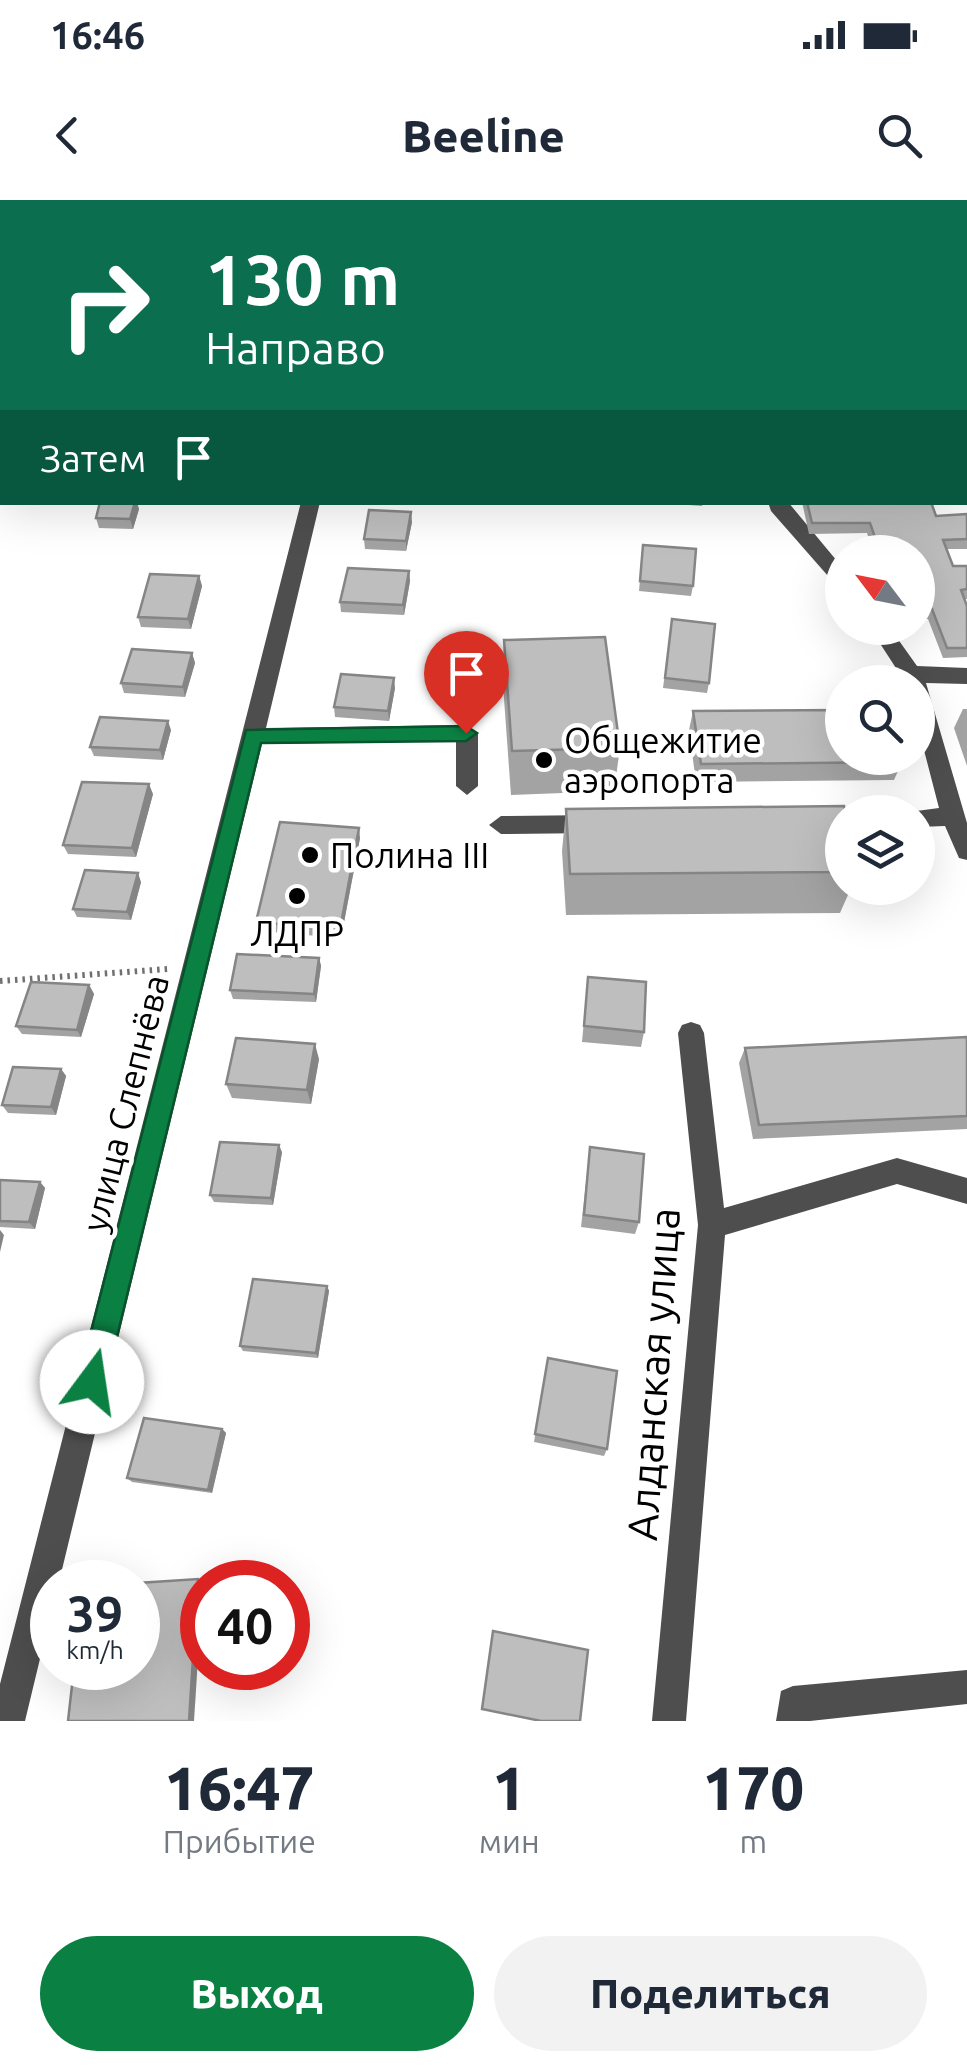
<!DOCTYPE html>
<html lang="ru">
<meta charset="utf-8">
<style>
:root{--surface:#fff;--page:#f2f2f3;--text:#1f2937;--muted:#747a83;--accent:#0b8043}
body{margin:0;font-family:Ubuntu,sans-serif;background:var(--page);color:var(--text);height:100vh;display:flex;flex-direction:column;font-size:38px;white-space:nowrap}
*{box-sizing:border-box;margin:0}
p{font-size:32px;color:var(--muted)}
.icon{flex:none;width:55px;height:55px;fill:none;stroke:currentColor;stroke-width:2;stroke-linecap:round;stroke-linejoin:round}
.map{position:relative;height:1521px;overflow:hidden}
.side{display:flex;flex-direction:column;background:var(--surface);flex:1}
.side>*{flex:none}
.banner{position:absolute;left:0px;top:0px;width:968px;height:305px;box-shadow:0 10px 40px #0002;background:#0b6e4f;color:#fff;overflow:hidden}
.needle{width:65px;rotate:302deg}
.buttons{position:absolute;left:825px;top:335px;display:grid;gap:20px}
.buttons a{display:grid;place-items:center;width:110px;height:110px;border-radius:50%;background:var(--surface);box-shadow:0 10px 40px #0002;font-size:50px}
.speed{position:absolute;left:30px;top:1360px;display:flex;gap:20px;font-size:50px;font-weight:700;text-align:center}
.speed>*{display:grid;place-content:center;width:130px;height:130px;border-radius:50%;background:var(--surface);box-shadow:0 10px 40px #0002;line-height:1}
.speed small{font-size:25px;font-weight:400}
.speed .limit{border:15px solid #d22;background:#fff;color:#111}
.pin{position:absolute;display:grid;place-items:center;width:85px;height:85px;color:#fff;margin:-102px -42px;border-radius:50% 50% 50% 0;rotate:-45deg;box-shadow:0 0 10px #0007}
.pin .icon{rotate:45deg}
.me{position:absolute;width:110px;margin:-55px;rotate:14deg;stroke-linejoin:round;filter:drop-shadow(0 0 8px #0008)}
.turn{display:flex;align-items:center;gap:35px;height:210px;padding:0 40px;font-size:45px}
.turn .icon{width:130px;height:130px;stroke-width:2.5}
.turn b{display:block;font-size:70px;line-height:85px}
.then{display:flex;align-items:center;height:95px;padding:0 40px;background:#0003;gap:20px;font-size:38px}
.eta{display:flex;justify-content:space-evenly;align-items:center;height:170px;text-align:center}
.eta b{font-size:60px;font-weight:800;line-height:70px}
.action{display:flex;gap:20px;margin-top:auto;padding:20px 40px}
.action a{flex:1;height:115px;border-radius:60px;background:var(--accent);color:#fff;font-size:40px;font-weight:800;line-height:115px;text-align:center}
.action a+a{background:var(--page);color:var(--text)}
.status{display:flex;justify-content:space-between;align-items:center;height:70px;padding:0 50px;background:var(--surface);direction:ltr}
.status svg{height:28px;fill:currentColor}
header{display:flex;justify-content:space-between;align-items:center;height:130px;padding:0 40px;background:var(--surface);font-size:45px;font-weight:800}
.map>svg:first-child{display:block}
.lines{fill:none;stroke-linecap:round;stroke-linejoin:round}
.path{stroke:#707070;stroke-width:6;stroke-dasharray:2.5 5;stroke-linecap:butt}
.minor{fill:#4e4e4e;fill-rule:evenodd}
.wall{fill:#a3a3a3}
.shaded-wall{fill:#858585}
.building{fill:#bebebe;stroke:#858585;stroke-width:2.5}
.route{fill:#0b8043;stroke:#07532c;stroke-width:2.5}
.poi-dot{fill:#000;stroke:#fff;stroke-width:4}
.labels{text-anchor:middle;dominant-baseline:central;stroke-width:9;stroke-linejoin:round;paint-order:stroke}
.poi-label{font-size:35px;fill:#000;stroke:#fff;text-anchor:start}
.street-label{font-size:35px;fill:#000;stroke:#fff}
.near-street-label{font-size:42px;fill:#000;stroke:#fff}
</style>
<div class="status"><b>16:46</b><svg viewBox="0 0 49 12"><path d="M0 12V9h3v3zM5 12V6h3v6zM10 12V3h3v9zM15 12V0h3v12zM26 1h20v11H26zM47 4h2v5h-2z"/></svg></div>
<header><svg class="icon" aria-label="back" viewBox="0 0 24 24"><path d="M15 5l-7 7 7 7"/></svg>Beeline<svg class="icon" aria-label="search" viewBox="0 0 24 24"><circle cx="10" cy="10" r="6"/><path d="M15 15l6 6"/></svg></header>
<div class="map">
<svg width="967" height="1521" viewBox="0 0 967 1521">
<rect width="100%" height="100%" fill="#fff"/>
<g class="lines">
<path class="path" d="M 0,781 L 168,769"/>
<g class="minor">
<path d="M 914,0 L 930,0 L 931,2 L 916,2 Z"/>
<path d="M 2,87 L 2,102 L 0,103 L 0,88 Z"/>
<path d="M 965,91 L 967,92 L 967,105 L 965,104 Z"/>
<rect x="965" y="256" width="2" height="12"/>
<path d="M 301,302 L 320,302 L 266,528 L 467,525 L 478,533 L 478,586 L 467,595 L 456,586 L 456,541 L 262,544 L 59,1382 L 52,1382 L 52,1409 L 25,1521 L 0,1521 L 0,1484 Z"/>
<path d="M 768,302 L 788,302 L 842,367 L 842,386 L 835,384 L 771,311 Z"/>
<path d="M 870,428 L 890,428 L 917,466 L 967,468 L 967,484 L 926,483 L 967,623 L 967,660 L 959,658 L 945,626 L 918,627 L 918,612 L 909,612 L 939,608 L 918,527 L 918,482 L 905,482 Z"/>
<path d="M 596,615 L 608,624 L 596,633 L 501,634 L 489,625 L 501,616 Z"/>
<path d="M 691,822 L 700,825 L 704,833 L 724,1008 L 897,958 L 967,978 L 967,1004 L 897,984 L 725,1035 L 686,1521 L 652,1521 L 698,1025 L 678,833 L 682,825 Z"/>
<path d="M 967,1470 L 967,1504 L 810,1521 L 776,1521 L 781,1491 L 793,1486 Z"/>
</g>
</g>
<g class="wall">
<path d="M 943,0 L 967,0 L 967,46 L 965,46 L 965,2 L 944,2 Z"/>
<path d="M 965,265 L 967,265 L 967,303 L 932,304 L 936,316 L 967,314 L 967,349 L 947,349 L 953,366 L 967,366 L 967,399 L 965,399 L 967,406 L 967,457 L 943,458 L 928,419 L 918,419 L 918,352 L 873,352 L 867,333 L 809,334 L 802,302 L 965,302 Z"/>
<path d="M 649,302 L 703,302 L 702,306 Z"/>
<path d="M 139,309 L 133,329 L 99,328 L 96,318 Z"/>
<path d="M 412,322 L 406,351 L 365,349 L 364,339 Z"/>
<path d="M 643,345 L 693,386 L 691,396 L 639,391 Z"/>
<path d="M 409,371 L 410,381 L 404,415 L 341,412 L 340,402 Z"/>
<path d="M 199,376 L 202,386 L 191,429 L 141,427 L 138,417 Z"/>
<path d="M 672,419 L 709,483 L 707,493 L 663,488 Z"/>
<path d="M 504,440 L 620,548 L 614,591 L 511,595 L 503,485 Z"/>
<path d="M 192,453 L 195,463 L 185,497 L 124,493 L 121,483 Z"/>
<path d="M 395,488 L 389,521 L 335,517 L 334,507 Z"/>
<path d="M 963,509 L 967,509 L 967,566 L 954,528 Z"/>
<path d="M 693,511 L 902,562 L 894,580 L 696,582 L 689,530 Z"/>
<path d="M 171,530 L 163,560 L 94,556 L 90,547 Z"/>
<path d="M 153,594 L 136,657 L 68,654 L 63,645 Z"/>
<path d="M 566,609 L 842,612 L 842,688 L 851,688 L 840,713 L 566,715 L 562,651 Z"/>
<path d="M 360,638 L 341,738 L 259,731 L 256,722 Z"/>
<path d="M 141,682 L 131,720 L 77,717 L 73,709 Z"/>
<path d="M 319,758 L 321,766 L 316,802 L 233,799 L 230,790 Z"/>
<path d="M 588,777 L 644,832 L 641,847 L 582,842 Z"/>
<path d="M 89,785 L 94,794 L 81,837 L 22,834 L 16,826 Z"/>
<path d="M 967,837 L 967,929 L 753,939 L 739,863 L 745,848 Z"/>
<path d="M 319,859 L 311,904 L 232,898 L 226,884 Z"/>
<path d="M 61,869 L 66,876 L 56,915 L 8,913 L 2,905 Z"/>
<path d="M 590,947 L 639,1022 L 635,1034 L 581,1027 Z"/>
<path d="M 282,952 L 273,1005 L 214,1002 L 210,995 Z"/>
<path d="M 0,980 L 40,982 L 45,988 L 35,1029 L 0,1027 Z"/>
<path d="M 327,1086 L 329,1091 L 318,1158 L 243,1151 L 240,1146 Z"/>
<path d="M 548,1158 L 607,1249 L 604,1256 L 534,1242 Z"/>
<path d="M 222,1229 L 226,1233 L 212,1293 L 132,1282 L 127,1278 Z"/>
</g>
<g class="shaded-wall">
<path d="M 135,302 L 137,302 L 139,309 L 133,329 L 130,319 Z"/>
<path d="M 411,312 L 412,322 L 406,351 L 406,341 Z"/>
<path d="M 409,371 L 410,381 L 404,415 L 403,405 Z"/>
<path d="M 199,376 L 202,386 L 191,429 L 188,419 Z"/>
<path d="M 192,453 L 195,463 L 185,497 L 183,487 Z"/>
<path d="M 394,478 L 395,488 L 389,521 L 388,511 Z"/>
<path d="M 168,521 L 171,530 L 163,560 L 160,550 Z"/>
<path d="M 149,584 L 153,594 L 136,657 L 132,648 Z"/>
<path d="M 359,628 L 360,638 L 341,738 L 340,729 Z"/>
<path d="M 138,673 L 141,682 L 131,720 L 127,712 Z"/>
<path d="M 319,758 L 321,766 L 316,802 L 314,794 Z"/>
<path d="M 89,785 L 94,794 L 81,837 L 77,830 Z"/>
<path d="M 315,844 L 319,859 L 311,904 L 307,890 Z"/>
<path d="M 61,869 L 66,876 L 56,915 L 51,907 Z"/>
<path d="M 279,945 L 282,952 L 273,1005 L 271,998 Z"/>
<path d="M 40,982 L 45,988 L 35,1029 L 29,1022 Z"/>
<path d="M 0,1030 L 4,1035 L 0,1052 Z"/>
<path d="M 327,1086 L 329,1091 L 318,1158 L 316,1153 Z"/>
<path d="M 222,1229 L 226,1233 L 212,1293 L 208,1290 Z"/>
<path d="M 198,1379 L 203,1381 L 194,1521 L 189,1521 Z"/>
</g>
<g class="building">
<path d="M 52,0 L 80,0 L 79,2 L 51,2 Z"/>
<path d="M 829,0 L 880,0 L 881,2 L 830,2 Z"/>
<path d="M 959,0 L 967,0 L 967,17 L 965,13 L 965,2 L 960,2 Z"/>
<path d="M 2,120 L 2,146 L 0,146 L 0,127 Z"/>
<rect x="0" y="161" width="2" height="30"/>
<rect x="965" y="186" width="2" height="28"/>
<rect x="965" y="265" width="2" height="28"/>
<path d="M 100,302 L 135,302 L 130,319 L 96,318 Z"/>
<path d="M 807,302 L 931,302 L 936,316 L 967,314 L 967,339 L 943,340 L 953,366 L 967,366 L 967,389 L 961,390 L 967,406 L 967,448 L 947,448 L 932,409 L 918,410 L 918,352 L 880,352 L 870,323 L 812,323 Z"/>
<path d="M 369,310 L 411,312 L 406,341 L 364,339 Z"/>
<path d="M 643,345 L 696,349 L 693,386 L 640,381 Z"/>
<path d="M 348,368 L 409,371 L 403,405 L 340,402 Z"/>
<path d="M 150,374 L 199,376 L 188,419 L 138,417 Z"/>
<path d="M 672,419 L 715,424 L 709,483 L 665,478 Z"/>
<path d="M 605,437 L 620,548 L 512,551 L 504,440 Z"/>
<path d="M 132,449 L 192,453 L 183,487 L 121,483 Z"/>
<path d="M 341,474 L 394,478 L 388,511 L 334,507 Z"/>
<path d="M 842,510 L 842,558 L 900,558 L 902,562 L 701,564 L 693,511 Z"/>
<path d="M 100,517 L 168,521 L 160,550 L 90,547 Z"/>
<path d="M 82,582 L 149,584 L 132,648 L 63,645 Z"/>
<path d="M 844,606 L 845,612 L 842,612 L 842,672 L 570,674 L 566,609 Z"/>
<path d="M 280,622 L 359,628 L 340,729 L 256,722 Z"/>
<path d="M 85,670 L 138,673 L 127,712 L 73,709 Z"/>
<path d="M 237,754 L 319,758 L 314,794 L 230,790 Z"/>
<path d="M 588,777 L 646,782 L 644,832 L 584,826 Z"/>
<path d="M 31,782 L 89,785 L 77,830 L 16,826 Z"/>
<path d="M 967,837 L 967,916 L 759,925 L 745,848 Z"/>
<path d="M 236,838 L 315,844 L 307,890 L 226,884 Z"/>
<path d="M 13,867 L 61,869 L 51,907 L 2,905 Z"/>
<path d="M 220,942 L 279,945 L 271,998 L 210,995 Z"/>
<path d="M 590,947 L 644,954 L 639,1022 L 584,1015 Z"/>
<path d="M 0,980 L 40,982 L 29,1022 L 0,1021 Z"/>
<path d="M 253,1079 L 327,1086 L 316,1153 L 240,1146 Z"/>
<path d="M 548,1158 L 617,1171 L 607,1249 L 535,1234 Z"/>
<path d="M 144,1218 L 222,1229 L 208,1290 L 127,1278 Z"/>
<path d="M 198,1379 L 189,1521 L 68,1521 L 74,1468 L 138,1468 L 138,1383 Z"/>
<path d="M 493,1431 L 588,1450 L 580,1521 L 541,1521 L 482,1509 Z"/>
</g>
<path class="route" d="M 466,526 L 477,533 L 466,541 L 261,543 L 106,1182 L 102,1192 L 92,1196 L 82,1192 L 78,1182 L 246,530 Z"/>
<g class="poi-dot">
<circle cx="544" cy="560" r="10"/>
<circle cx="310" cy="655" r="10"/>
<circle cx="297" cy="696" r="10"/>
</g>
<g class="labels">
<g class="poi-label">
<text x="564" y="540">Общежитие<tspan x="564" dy="40">аэропорта</tspan></text>
<text x="330" y="655">Полина III</text>
<text x="297" y="733" text-anchor="middle">ЛДПР</text>
</g>
<g class="street-label">
<text transform="translate(125 903) rotate(-76)">улица Слепнёва</text>
</g>
<g class="near-street-label">
<text transform="translate(653 1174) rotate(-86)">Алданская улица</text>
</g>
</g>
</svg>
<div class="buttons">
<a><svg class="needle" viewBox="-14 -14 28 28"><path d="M0-13l5 13h-10z" fill="#e53935"/><path d="M0 13l5-13h-10z" fill="#747a83"/></svg></a>
<a><svg class="icon" aria-label="search" viewBox="0 0 24 24"><circle cx="10" cy="10" r="6"/><path d="M15 15l6 6"/></svg></a>
<a><svg class="icon" aria-label="layers" viewBox="0 0 24 24"><path d="M12 4l9 5-9 5-9-5zM3 14l9 5 9-5"/></svg></a>
</div>
<div class="speed"><div>39<small>km/h</small></div><div class="limit">40</div></div>
<div class="pin" style="left:466px;top:533px;background:#d93025"><svg class="icon" aria-label="arrive" viewBox="0 0 24 24"><path d="M6 21V4h12l-3 4 3 4H6"/></svg></div>
<svg class="me" style="left:92px;top:1182px" viewBox="-20 -20 40 40"><circle r="19" fill="#fff"/><path d="M0-13L10 11 0 6-10 11z" fill="#0b8043"/></svg>
<div class="banner">
<div class="turn"><svg class="icon" aria-label="right" viewBox="0 0 24 24"><path d="M7 20v-9h11M14 6l5 5-5 5"/></svg><div><b>130 m</b>Направо</div></div>
<div class="then">Затем<svg class="icon" aria-label="arrive" viewBox="0 0 24 24"><path d="M6 21V4h12l-3 4 3 4H6"/></svg></div>
</div>
</div>
<section class="side">
<div class="eta">
<div><b>16:47</b><p>Прибытие</p></div>
<div><b>1</b><p>мин</p></div>
<div><b>170</b><p>m</p></div>
</div>
<div class="action"><a>Выход</a><a>Поделиться</a></div>
</section>
